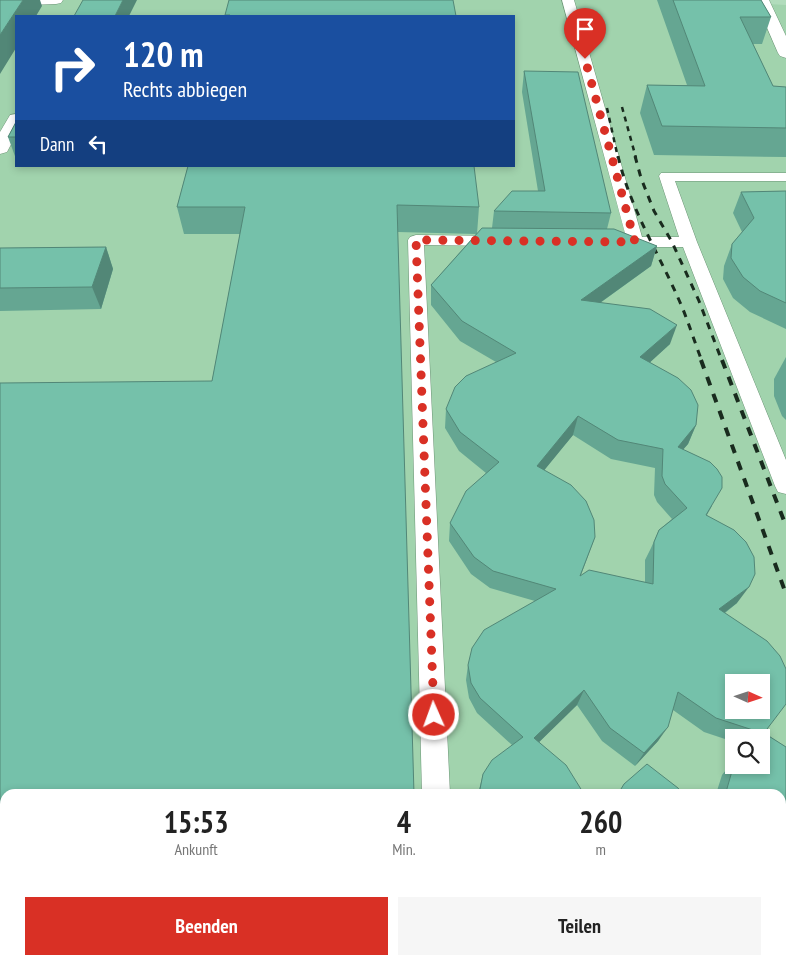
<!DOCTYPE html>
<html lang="de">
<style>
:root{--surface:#fff;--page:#f6f6f6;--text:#222;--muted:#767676;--accent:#d93025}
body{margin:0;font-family:"PT Sans Narrow",sans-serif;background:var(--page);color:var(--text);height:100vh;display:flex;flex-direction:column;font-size:19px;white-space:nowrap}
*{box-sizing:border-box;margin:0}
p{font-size:16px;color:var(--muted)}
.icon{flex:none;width:28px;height:28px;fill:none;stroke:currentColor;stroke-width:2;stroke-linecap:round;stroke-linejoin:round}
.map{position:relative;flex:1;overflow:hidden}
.panel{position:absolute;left:0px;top:789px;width:786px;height:176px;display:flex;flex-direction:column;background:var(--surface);border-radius:15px 15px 0 0;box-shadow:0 2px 8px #0003}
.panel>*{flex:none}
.guide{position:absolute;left:15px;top:15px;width:500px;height:152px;border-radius:0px;box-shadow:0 2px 8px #0003;background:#1a4fa0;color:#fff;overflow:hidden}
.needle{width:32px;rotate:93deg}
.buttons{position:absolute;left:725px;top:674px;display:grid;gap:10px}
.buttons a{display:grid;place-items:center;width:45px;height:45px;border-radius:0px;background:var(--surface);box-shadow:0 2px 8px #0003;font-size:25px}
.pin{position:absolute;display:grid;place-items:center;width:42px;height:42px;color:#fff;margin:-51px -21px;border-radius:50% 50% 50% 0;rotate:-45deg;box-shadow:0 0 5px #0007}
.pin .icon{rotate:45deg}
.me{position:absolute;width:55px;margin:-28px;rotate:358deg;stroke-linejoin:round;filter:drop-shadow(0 0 4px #0008)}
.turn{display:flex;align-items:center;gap:18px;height:105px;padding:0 25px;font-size:22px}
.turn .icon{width:65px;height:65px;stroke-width:2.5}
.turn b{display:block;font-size:35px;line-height:42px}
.then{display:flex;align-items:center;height:48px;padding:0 25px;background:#0003;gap:10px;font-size:19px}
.eta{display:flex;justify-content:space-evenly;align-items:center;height:85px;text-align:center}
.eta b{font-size:30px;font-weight:600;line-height:35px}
.button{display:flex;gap:10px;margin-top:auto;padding:10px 25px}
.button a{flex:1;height:58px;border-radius:0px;background:var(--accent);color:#fff;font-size:20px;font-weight:600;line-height:58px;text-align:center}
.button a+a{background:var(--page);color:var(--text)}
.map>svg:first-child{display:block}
.built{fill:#a1d3ad;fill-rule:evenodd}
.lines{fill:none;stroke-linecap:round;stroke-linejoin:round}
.service-casing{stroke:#6c9476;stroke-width:1}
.minor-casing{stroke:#6c9476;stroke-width:1}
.tertiary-casing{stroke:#6c9476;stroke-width:1}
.service{fill:#fff;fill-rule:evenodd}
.minor{fill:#fff;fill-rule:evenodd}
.tertiary{fill:#fff;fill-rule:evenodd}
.rail-far2{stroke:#192b1e;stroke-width:2.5;stroke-dasharray:5 5;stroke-linecap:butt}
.rail-far1{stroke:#192b1e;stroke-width:3;stroke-dasharray:7 7;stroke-linecap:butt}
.rail{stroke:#192b1e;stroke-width:4;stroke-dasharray:9 9;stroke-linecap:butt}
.wall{fill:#65a692;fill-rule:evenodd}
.shaded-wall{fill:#528777}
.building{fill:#75c1aa;stroke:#528777;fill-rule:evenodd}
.route{stroke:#d93025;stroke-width:9;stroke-dasharray:0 16.2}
</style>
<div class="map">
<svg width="786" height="964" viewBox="0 0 786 964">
<rect width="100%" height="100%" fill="#b1dcbc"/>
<path class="built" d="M 0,0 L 746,0 L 748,3 L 786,5 L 786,964 L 0,964 ZM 16,16 L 514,16 L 514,166 L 16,166 ZM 734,682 L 761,682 L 761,710 L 734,710 ZM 734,738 L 761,738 L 761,765 L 734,765 ZM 5,794 L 781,794 L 781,960 L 5,960 Z"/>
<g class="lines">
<defs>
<g id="service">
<path d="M 562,0 L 574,0 L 642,237 L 679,237 L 659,176 L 661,173 L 786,173 L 786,181 L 675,181 L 697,242 L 786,460 L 786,494 L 778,492 L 775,486 L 683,247 L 618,247 L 612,245 L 610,242 L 612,239 L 626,237 Z"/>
<path d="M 416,235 L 500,236 L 506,238 L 508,241 L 506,244 L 500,246 L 424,245 L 450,794 L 422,794 L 408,240 L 410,237 Z"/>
<path d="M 426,960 L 458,960 L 459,964 L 427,964 Z"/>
</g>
<g id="minor">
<path d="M 755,0 L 769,0 L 786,36 L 786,58 L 780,56 L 778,53 Z"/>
<path d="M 16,114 L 16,135 L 7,152 L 0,154 L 0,132 L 10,115 Z"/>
</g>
<path id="tertiary" d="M 0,0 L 63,0 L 61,3 L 56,4 L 0,6 Z"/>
</defs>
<use href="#service" class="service-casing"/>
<use href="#minor" class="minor-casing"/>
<use href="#tertiary" class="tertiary-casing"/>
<use href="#service" class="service"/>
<use href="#minor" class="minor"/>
<use href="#tertiary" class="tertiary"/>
<g class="rail-far2">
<path d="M 622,107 L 636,158"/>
<path d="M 607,108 L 618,158"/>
</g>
<g class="rail-far1">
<path d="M 618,156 C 630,208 658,252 679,300 C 688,320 694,341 702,361"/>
<path d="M 635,156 L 641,178 L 654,211 L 672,242 L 699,301 L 722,361"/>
</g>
<g class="rail">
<path d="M 701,360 L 786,594"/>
<path d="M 722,360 L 786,526"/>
</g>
</g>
<g class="wall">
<path d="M 657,0 L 761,0 L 771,17 L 762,44 L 753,44 L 773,86 L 786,87 L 786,157 L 654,155 L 640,113 L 647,85 L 687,85 Z"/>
<path d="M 524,71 L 611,213 L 607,229 L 657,246 L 651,266 L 600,303 L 670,344 L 650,362 L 696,425 L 688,444 L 683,449 L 712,506 L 707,515 L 737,603 L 725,613 L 764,733 L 786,747 L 786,857 L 781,858 L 781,794 L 716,794 L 722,775 L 734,760 L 734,765 L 761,738 L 734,738 L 734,742 L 704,732 L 673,710 L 658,741 L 635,766 L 602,741 L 577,705 L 539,742 L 584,794 L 478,794 L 483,774 L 512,745 L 477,713 L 469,698 L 466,680 L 468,665 L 535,601 L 490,588 L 471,574 L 449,541 L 450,523 L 486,473 L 459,451 L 445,428 L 446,409 L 496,362 L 460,341 L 431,305 L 431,285 L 476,234 L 398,232 L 0,964 L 212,381 L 240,234 L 184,234 L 177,207 L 188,166 L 479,207 L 477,234 L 492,228 L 494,211 L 538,191 L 522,92 ZM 573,435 L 611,459 L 655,468 L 654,495 L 657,502 L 672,519 L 659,530 L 651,548 L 645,560 L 645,582 L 581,575 L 595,537 L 544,470 Z"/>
<path d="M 16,122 L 16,159 L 8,137 Z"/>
<path d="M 786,191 L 786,329 L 750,312 L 733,298 L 723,279 L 724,266 L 732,244 L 742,232 L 733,213 L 741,192 Z"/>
<path d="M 106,247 L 113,269 L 101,309 L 0,311 L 0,248 Z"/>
<path d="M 786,357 L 786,420 L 782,416 L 774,396 L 774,379 Z"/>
<path d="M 702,960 L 781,960 L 786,964 L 701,964 Z"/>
</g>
<g class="shaded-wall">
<path d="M 23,0 L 40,0 L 42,6 L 36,16 L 16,16 L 16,48 L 0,74 L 0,35 Z"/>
<path d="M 123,0 L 137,0 L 129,16 L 115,16 Z"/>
<path d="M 657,246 L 651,266 L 576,320 L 581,300 Z"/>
<path d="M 106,247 L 113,269 L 101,309 L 92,287 Z"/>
<path d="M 677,325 L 670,344 L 634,377 L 640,357 Z"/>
<path d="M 578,416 L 573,435 L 533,484 L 537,466 Z"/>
<path d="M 696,425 L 688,444 L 670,465 L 678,447 Z"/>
<path d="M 749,587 L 737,603 L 708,625 L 719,609 Z"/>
<path d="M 584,690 L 577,705 L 529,752 L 534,738 Z"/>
<path d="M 668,727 L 658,741 L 635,766 L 644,753 Z"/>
<path d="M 786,853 L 786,857 L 781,858 L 781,856 Z"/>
</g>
<g class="building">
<path d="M 0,0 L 23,0 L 0,35 Z"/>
<path d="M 83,0 L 123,0 L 115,16 L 74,16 Z"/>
<path d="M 229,0 L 453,0 L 456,16 L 230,16 L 230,15 L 225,15 Z"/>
<path d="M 673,0 L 761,0 L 771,17 L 740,17 L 773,86 L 786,87 L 786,128 L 662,126 L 647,85 L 705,86 Z"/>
<path d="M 524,71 L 578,72 L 611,213 L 494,211 L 512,191 L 545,191 Z"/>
<path d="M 16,122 L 16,137 L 8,137 Z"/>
<path d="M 188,166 L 474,166 L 479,207 L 397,205 L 414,794 L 5,794 L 5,960 L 418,960 L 418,964 L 0,964 L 0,383 L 212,381 L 245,207 L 177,207 Z"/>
<path d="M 786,191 L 786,303 L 760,291 L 743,277 L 731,258 L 732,244 L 754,218 L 741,192 Z"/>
<path d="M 482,228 L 614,229 L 657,246 L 581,300 L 650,309 L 677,325 L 640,357 L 678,378 L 691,390 L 698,405 L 696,425 L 678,447 L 710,462 L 717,469 L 722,477 L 722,488 L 706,515 L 734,530 L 746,542 L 754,557 L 755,574 L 749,587 L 719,609 L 767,641 L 780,656 L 786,669 L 786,704 L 764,733 L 786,747 L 786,847 L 781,845 L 781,794 L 727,794 L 726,792 L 734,764 L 761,765 L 761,738 L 755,738 L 759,732 L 716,718 L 678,692 L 668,727 L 644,753 L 610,728 L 584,690 L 534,738 L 566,765 L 584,794 L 480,794 L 480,789 L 483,774 L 492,760 L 523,737 L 480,698 L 471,683 L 468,665 L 472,648 L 484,630 L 556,589 L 493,571 L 474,557 L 450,523 L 466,491 L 499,462 L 460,432 L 446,409 L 455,387 L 466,376 L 516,353 L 462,321 L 431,285 ZM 578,416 L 618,440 L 663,449 L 662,476 L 665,484 L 687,508 L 659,530 L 654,542 L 653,584 L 589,570 L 580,576 L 595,537 L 594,520 L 586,501 L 571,485 L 537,466 ZM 734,682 L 761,682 L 761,710 L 734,710 Z"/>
<path d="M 106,247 L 92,287 L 0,288 L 0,248 Z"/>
<path d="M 647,764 L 678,788 L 683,794 L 618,794 L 624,784 Z"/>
<path d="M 781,900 L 786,900 L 786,964 L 715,964 L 716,960 L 781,960 Z"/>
<path d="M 496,960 L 660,960 L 662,964 L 494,964 Z"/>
</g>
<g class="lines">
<path class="route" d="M 434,715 L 416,240 L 635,242 L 585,59"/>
</g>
</svg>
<div class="buttons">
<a><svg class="needle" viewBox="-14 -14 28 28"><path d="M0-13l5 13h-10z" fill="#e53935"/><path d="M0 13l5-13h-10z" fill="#767676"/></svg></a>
<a><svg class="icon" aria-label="search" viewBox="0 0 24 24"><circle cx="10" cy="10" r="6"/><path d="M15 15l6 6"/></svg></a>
</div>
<div class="pin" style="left:585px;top:59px;background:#d93025"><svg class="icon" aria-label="arrive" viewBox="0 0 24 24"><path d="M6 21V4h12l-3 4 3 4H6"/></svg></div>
<svg class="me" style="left:434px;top:715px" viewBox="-20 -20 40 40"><circle r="17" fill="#d93025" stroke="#fff" stroke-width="3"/><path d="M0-11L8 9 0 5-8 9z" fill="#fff"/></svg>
<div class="guide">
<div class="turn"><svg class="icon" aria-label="right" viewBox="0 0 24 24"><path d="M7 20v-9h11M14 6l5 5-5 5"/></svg><div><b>120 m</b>Rechts abbiegen</div></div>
<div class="then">Dann<svg class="icon" aria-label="left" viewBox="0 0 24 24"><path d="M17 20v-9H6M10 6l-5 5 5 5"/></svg></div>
</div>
<section class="panel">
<div class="eta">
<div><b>15:53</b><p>Ankunft</p></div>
<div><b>4</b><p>Min.</p></div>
<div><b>260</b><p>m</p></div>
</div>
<div class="button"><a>Beenden</a><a>Teilen</a></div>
</section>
</div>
